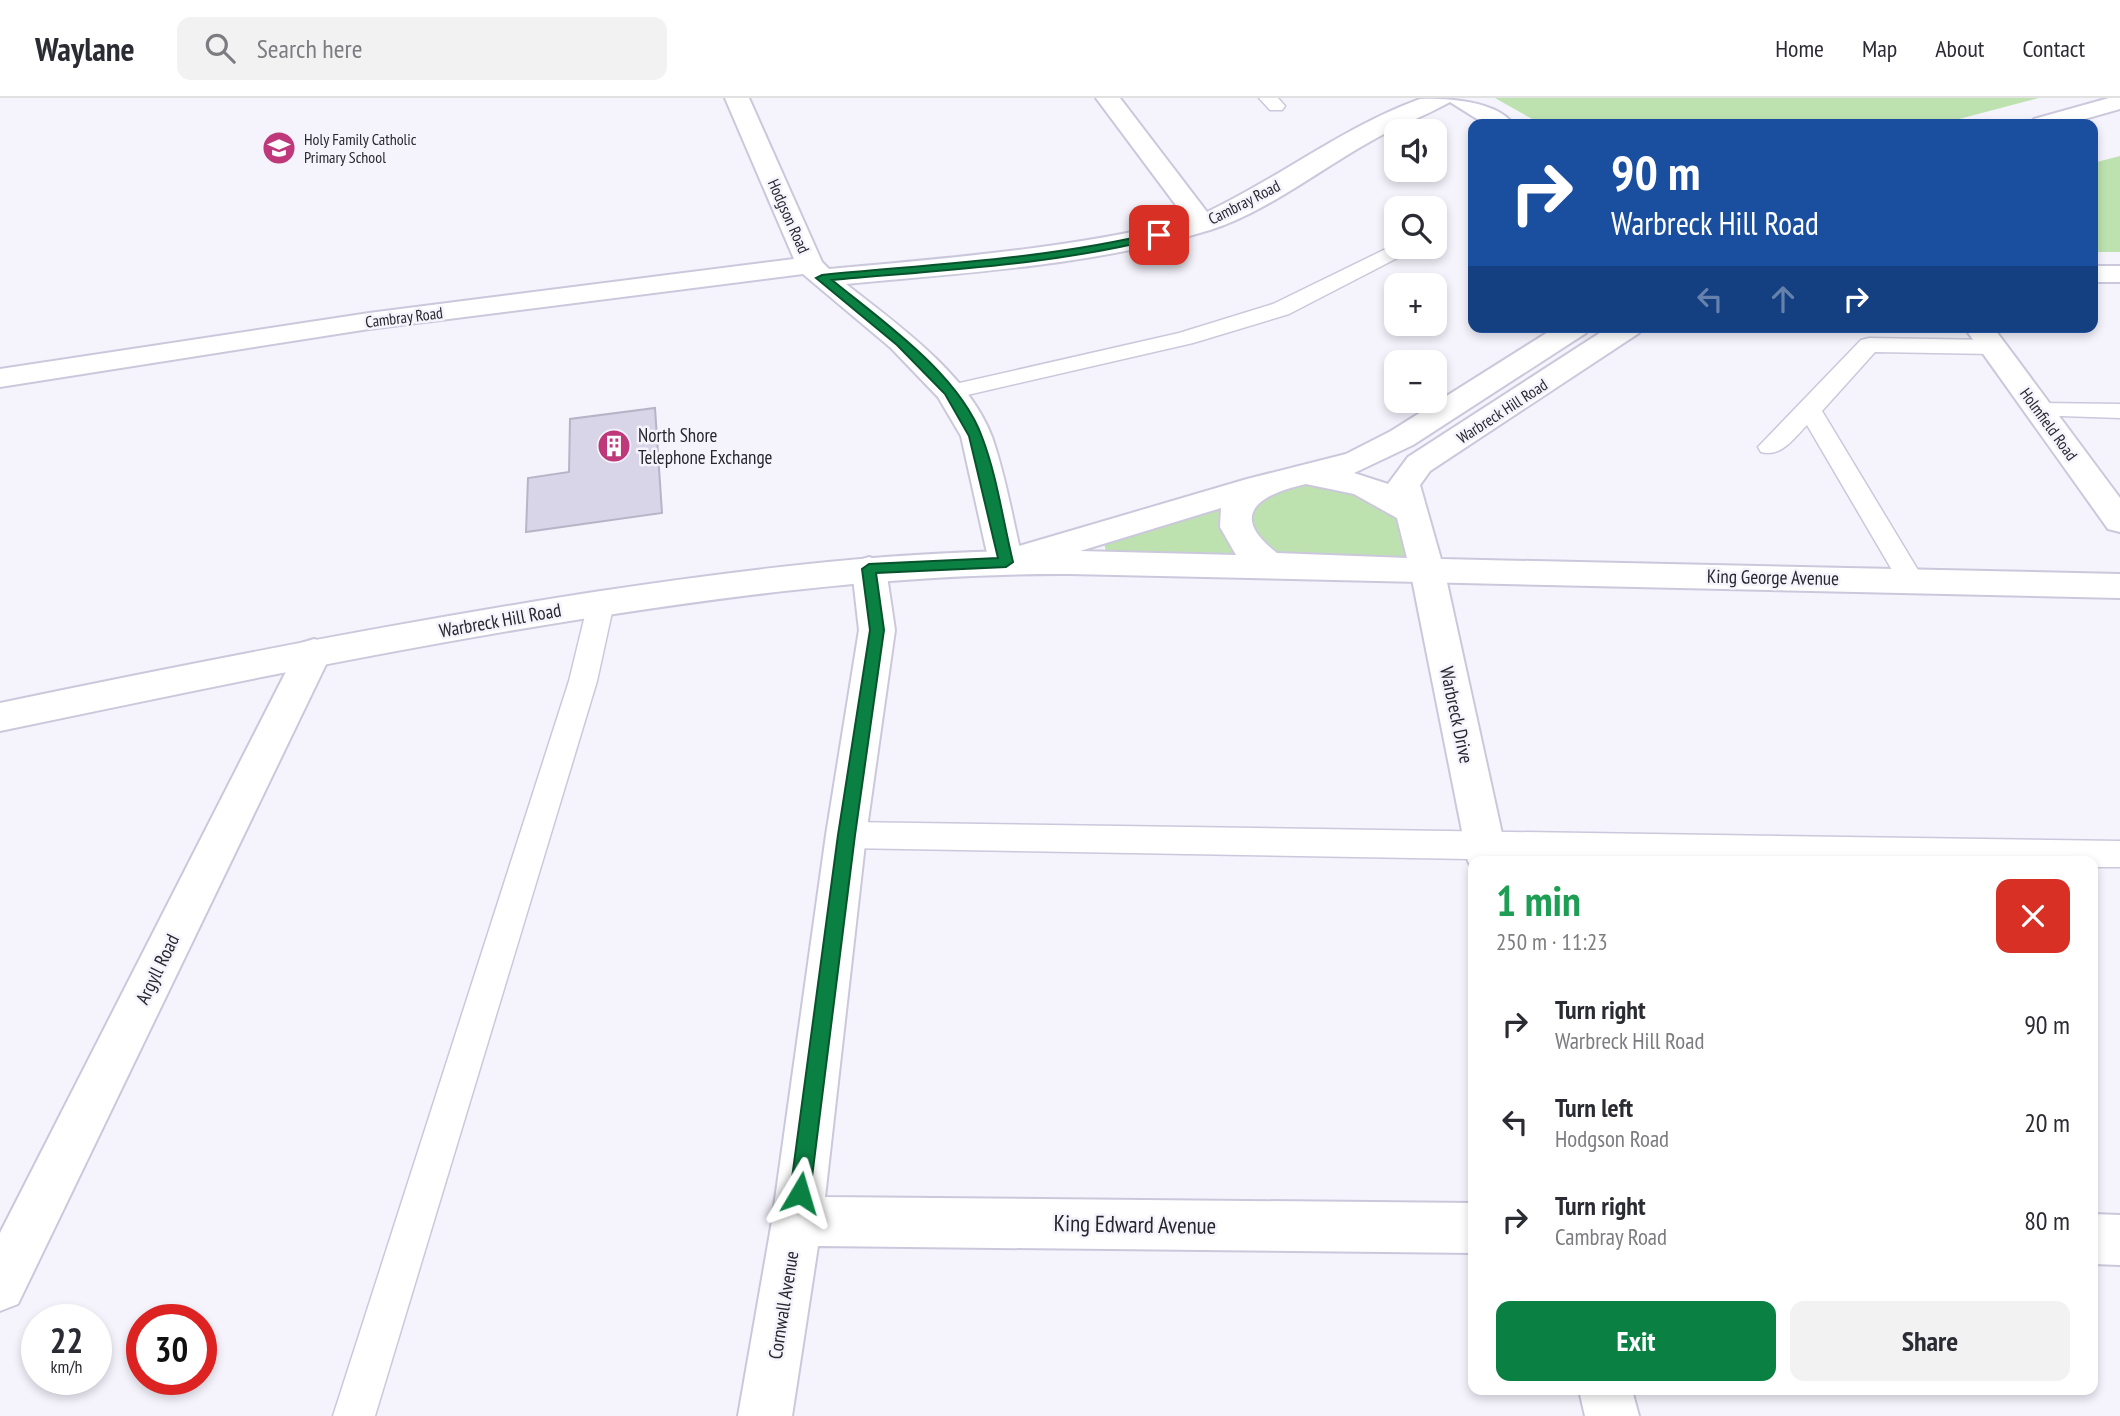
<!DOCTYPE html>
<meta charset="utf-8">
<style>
:root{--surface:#fff;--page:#f2f2f3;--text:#2b2b33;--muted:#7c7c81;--line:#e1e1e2;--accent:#0b8043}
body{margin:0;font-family:"PT Sans Narrow",sans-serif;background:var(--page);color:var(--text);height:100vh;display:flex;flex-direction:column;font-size:26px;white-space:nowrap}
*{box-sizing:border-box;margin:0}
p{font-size:23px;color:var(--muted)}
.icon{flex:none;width:38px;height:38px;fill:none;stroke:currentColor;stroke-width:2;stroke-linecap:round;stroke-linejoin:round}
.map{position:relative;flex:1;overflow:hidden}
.side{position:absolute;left:1468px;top:758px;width:630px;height:539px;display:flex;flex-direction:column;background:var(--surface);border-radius:14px;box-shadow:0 4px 10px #0003}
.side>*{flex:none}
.top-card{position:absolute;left:1468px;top:21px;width:630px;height:214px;border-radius:14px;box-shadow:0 4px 10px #0003;background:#1a4fa0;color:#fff;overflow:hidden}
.fabs{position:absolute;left:1384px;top:21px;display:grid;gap:14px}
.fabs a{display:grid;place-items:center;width:63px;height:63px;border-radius:14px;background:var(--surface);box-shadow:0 4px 10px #0003;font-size:35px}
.speed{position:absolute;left:21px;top:1206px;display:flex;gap:14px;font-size:35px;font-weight:700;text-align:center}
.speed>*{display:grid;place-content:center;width:91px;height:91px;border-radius:50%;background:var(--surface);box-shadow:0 4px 10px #0003;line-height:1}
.speed small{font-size:18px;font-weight:400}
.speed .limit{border:10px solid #d22;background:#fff;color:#111}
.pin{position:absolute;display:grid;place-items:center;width:60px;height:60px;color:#fff;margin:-30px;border-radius:14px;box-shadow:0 4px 10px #0006}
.me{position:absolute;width:77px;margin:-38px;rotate:7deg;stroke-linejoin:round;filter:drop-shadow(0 0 5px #0008)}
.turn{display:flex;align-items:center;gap:24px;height:147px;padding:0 28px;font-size:32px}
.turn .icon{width:91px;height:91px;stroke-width:2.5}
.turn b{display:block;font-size:49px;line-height:60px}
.lanes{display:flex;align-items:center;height:66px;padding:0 28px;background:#0003;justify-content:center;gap:35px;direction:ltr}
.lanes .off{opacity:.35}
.round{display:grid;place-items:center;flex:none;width:74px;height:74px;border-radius:14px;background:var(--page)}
.overview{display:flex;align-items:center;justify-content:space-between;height:119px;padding:0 28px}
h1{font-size:42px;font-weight:700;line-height:52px;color:#1e9e55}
.cta{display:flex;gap:14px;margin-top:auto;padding:14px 28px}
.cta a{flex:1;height:80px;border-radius:14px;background:var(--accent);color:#fff;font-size:28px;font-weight:700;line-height:80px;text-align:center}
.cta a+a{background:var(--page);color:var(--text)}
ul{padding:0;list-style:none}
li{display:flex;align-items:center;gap:21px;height:98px;padding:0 28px}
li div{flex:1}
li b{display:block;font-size:26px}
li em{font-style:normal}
header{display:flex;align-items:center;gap:42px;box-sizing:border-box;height:98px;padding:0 35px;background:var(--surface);border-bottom:2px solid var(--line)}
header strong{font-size:33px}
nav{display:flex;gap:38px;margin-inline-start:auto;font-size:24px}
.search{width:490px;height:63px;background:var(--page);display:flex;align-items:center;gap:18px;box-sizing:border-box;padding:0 24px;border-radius:14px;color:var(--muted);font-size:26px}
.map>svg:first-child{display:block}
.green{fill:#bde2b0}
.building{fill:#d9d5e9;stroke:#b8b4c7;stroke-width:2}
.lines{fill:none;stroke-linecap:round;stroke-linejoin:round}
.lane-casing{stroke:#ccc8dc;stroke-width:3}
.street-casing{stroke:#ccc8dc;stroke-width:4}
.secondary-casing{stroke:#ccc8dc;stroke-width:4}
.lane{fill:#fff;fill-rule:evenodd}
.street{fill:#fff;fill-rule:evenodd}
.secondary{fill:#fff;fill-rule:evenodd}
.route{fill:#0b8043;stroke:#07532c;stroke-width:2}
.labels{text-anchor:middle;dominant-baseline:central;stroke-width:5;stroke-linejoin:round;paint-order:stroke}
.far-poi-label{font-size:16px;fill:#28272e;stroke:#f5f3fc;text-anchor:start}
.far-street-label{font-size:16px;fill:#28272e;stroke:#f5f3fc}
.poi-label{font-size:19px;fill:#28272e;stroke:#f5f3fc;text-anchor:start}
.street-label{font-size:19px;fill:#28272e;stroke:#f5f3fc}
.near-street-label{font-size:23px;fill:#28272e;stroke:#f5f3fc}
</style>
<header>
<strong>Waylane</strong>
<div class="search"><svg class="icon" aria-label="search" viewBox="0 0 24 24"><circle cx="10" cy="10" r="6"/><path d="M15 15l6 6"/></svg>Search here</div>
<nav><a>Home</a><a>Map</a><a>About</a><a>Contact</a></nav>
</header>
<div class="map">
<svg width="2120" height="1318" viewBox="0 0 2120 1318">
<rect width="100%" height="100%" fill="#f5f3fc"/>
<g class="green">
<path d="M 1495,0 L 2039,0 L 1940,26 L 1541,26 Z"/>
<path d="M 2120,58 L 2120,154 L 2093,154 L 2093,65 Z"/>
<path d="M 1290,382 L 1387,396 L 1427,471 L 1108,466 L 1102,432 Z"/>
</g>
<path class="building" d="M 655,310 L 662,415 L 526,434 L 528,380 L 569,374 L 570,321 Z"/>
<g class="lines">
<defs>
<g id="lane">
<path d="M 1259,0 L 1278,0 L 1285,8 L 1282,12 L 1270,12 Z"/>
<path d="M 1396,146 L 1396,149 L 1406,149 L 1408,152 L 1405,156 L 1289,216 L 1193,245 L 950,301 L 942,299 L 938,294 L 942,289 L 1179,235 L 1273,206 Z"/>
<path d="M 1869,240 L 1994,242 L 2005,249 L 1994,256 L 1875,254 L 1822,313 L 1924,482 L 1920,489 L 1911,491 L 1902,489 L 1807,327 C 1794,340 1781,360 1761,354 L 1758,349 L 1861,242 Z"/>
<path d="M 2040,305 L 2120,306 L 2120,320 L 2032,317 L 2028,312 L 2032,307 Z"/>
<path d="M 601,496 L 611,498 L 614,505 L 597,583 L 375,1318 L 333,1318 L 569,583 L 588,505 L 591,498 Z"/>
<path d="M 846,724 L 2120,743 L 2120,769 L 2093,769 L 2093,763 L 1586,763 L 846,750 L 835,746 L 830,737 L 835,728 Z"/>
</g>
<g id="street">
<path d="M 725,0 L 749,0 L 822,164 L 829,171 C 949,160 1069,151 1187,122 L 1096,0 L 1120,0 L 1207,114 C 1279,80 1345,28 1420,1 C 1446,0 1497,3 1513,26 L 1485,26 L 1450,4 C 1425,18 1397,28 1373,42 C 1322,70 1265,115 1210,132 C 1092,168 968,174 846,186 C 897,226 969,277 992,339 C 1006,379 1013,423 1023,464 L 1018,472 L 1006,476 L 994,472 L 989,464 L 961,338 L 938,299 L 891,250 L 803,176 L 369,231 L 0,289 L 0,271 L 369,215 L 794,161 Z"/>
<rect x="2093" y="168" width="27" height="16"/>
<path d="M 1964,229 L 1993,229 L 2120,400 L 2120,434 L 2108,431 Z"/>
<path d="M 869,459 L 881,463 L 886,471 L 895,532 L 866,737 L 825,1099 L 1474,1105 L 1474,1155 L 818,1148 L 792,1318 L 738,1318 L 772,1123 L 826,737 L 859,532 L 852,471 L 857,463 Z"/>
<path d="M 1427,459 L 1439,463 L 1444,471 L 1508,763 L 1474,763 L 1474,775 L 1468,763 L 1410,471 L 1415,463 Z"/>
<path d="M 314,541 L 327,545 L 332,554 L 18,1206 L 0,1213 L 0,1135 L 296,554 L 301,545 Z"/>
<path d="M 2093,1116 L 2120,1117 L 2120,1167 L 2093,1166 Z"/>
<path d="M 1579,1292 L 1632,1292 L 1639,1318 L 1585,1318 Z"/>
</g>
<g id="secondary">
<path d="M 2109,0 L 2120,0 L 2120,11 L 2067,26 L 2030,26 L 2034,21 Z"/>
<path d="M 1556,229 L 1590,229 L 1586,235 L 1413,347 L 1354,375 L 1388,386 L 1408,359 L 1609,229 L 1643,229 L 1639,235 L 1430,373 L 1420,387 L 1441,461 L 2120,476 L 2120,500 L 1070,476 C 908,475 749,495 588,520 C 391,551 195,592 0,633 L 0,605 C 197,564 395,525 594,494 C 734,473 875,455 1016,453 L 1019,448 L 1247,381 L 1346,356 L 1391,333 ZM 1306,386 L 1354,396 L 1397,420 L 1407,460 L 1277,455 C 1226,416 1261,396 1306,386 ZM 1221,410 L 1220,429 L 1236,457 L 1080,453 Z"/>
</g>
</defs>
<use href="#lane" class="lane-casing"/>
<use href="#street" class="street-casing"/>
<use href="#secondary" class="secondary-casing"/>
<use href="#lane" class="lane"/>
<use href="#street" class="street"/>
<use href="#secondary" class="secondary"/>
</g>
<path class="route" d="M 1159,134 L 1163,135 L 1163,139 C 1055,167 942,172 832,182 C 882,223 959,276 982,339 C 997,378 1003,423 1013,464 L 1006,469 L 876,475 L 884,532 L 855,737 L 810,1095 L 807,1102 L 800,1105 L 793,1102 L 790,1095 L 838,737 L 870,532 L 862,471 L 869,466 L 998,460 L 969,338 L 945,296 L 897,247 L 816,180 L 822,177 C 934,166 1049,161 1159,134 Z"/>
<defs>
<symbol id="school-disc" viewBox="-11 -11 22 22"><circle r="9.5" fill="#be387a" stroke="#f5f3fc"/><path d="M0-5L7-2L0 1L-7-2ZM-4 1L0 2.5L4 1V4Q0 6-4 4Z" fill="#fff"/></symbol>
<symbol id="building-disc" viewBox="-11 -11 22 22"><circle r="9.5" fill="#be387a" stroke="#f5f3fc"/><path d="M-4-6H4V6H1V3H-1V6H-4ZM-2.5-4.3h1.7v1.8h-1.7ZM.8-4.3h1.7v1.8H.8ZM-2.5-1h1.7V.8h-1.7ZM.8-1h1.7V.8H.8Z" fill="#fff"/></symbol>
</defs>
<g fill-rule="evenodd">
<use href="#school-disc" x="260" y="31" width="38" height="38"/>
<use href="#building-disc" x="595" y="329" width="38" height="38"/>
</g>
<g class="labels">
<g class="far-poi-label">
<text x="304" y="41">Holy Family Catholic<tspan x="304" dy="18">Primary School</tspan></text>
</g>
<g class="far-street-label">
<text transform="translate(1244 104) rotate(-27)">Cambray Road</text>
<text transform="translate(789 118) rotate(66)">Hodgson Road</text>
<text transform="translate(404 219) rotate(-7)">Cambray Road</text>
<text transform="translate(1502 313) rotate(-33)">Warbreck Hill Road</text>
<text transform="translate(2049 326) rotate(54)">Holmfield Road</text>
</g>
<g class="poi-label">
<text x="638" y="337">North Shore<tspan x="638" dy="22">Telephone Exchange</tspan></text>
</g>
<g class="street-label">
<text transform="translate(1773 479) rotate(1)">King George Avenue</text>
<text transform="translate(500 522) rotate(-10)">Warbreck Hill Road</text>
<text transform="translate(1457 617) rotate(78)">Warbreck Drive</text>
<text transform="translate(157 871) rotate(-64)">Argyll Road</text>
<text transform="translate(783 1207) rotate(-81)">Cornwall Avenue</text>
</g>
<g class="near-street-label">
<text transform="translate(1135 1126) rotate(1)">King Edward Avenue</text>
</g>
</g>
</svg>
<div class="fabs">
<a><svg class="icon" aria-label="sound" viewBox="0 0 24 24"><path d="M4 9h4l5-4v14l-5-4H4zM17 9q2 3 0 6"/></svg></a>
<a><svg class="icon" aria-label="search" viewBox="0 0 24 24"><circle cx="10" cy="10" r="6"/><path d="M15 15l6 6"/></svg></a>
<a>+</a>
<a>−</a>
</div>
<div class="speed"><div>22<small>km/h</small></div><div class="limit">30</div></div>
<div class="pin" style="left:1159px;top:137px;background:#d93025"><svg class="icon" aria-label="arrive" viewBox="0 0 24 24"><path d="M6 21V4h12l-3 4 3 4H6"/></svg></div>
<svg class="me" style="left:800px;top:1095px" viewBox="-20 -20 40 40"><path d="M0-17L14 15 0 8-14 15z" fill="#0b8043" stroke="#fff" stroke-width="4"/></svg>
<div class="top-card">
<div class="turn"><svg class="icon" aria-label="right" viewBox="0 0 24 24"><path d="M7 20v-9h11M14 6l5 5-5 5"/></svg><div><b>90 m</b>Warbreck Hill Road</div></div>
<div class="lanes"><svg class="icon off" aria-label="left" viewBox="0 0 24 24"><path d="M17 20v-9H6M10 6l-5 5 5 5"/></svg><svg class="icon off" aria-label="ahead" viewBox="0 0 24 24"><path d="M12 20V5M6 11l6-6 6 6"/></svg><svg class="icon" aria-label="right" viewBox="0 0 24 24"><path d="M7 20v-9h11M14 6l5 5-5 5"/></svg></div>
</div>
<section class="side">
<div class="overview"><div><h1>1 min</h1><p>250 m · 11:23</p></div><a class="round" style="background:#d93025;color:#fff"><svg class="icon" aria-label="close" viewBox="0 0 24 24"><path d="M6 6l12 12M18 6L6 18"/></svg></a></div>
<ul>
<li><svg class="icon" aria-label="right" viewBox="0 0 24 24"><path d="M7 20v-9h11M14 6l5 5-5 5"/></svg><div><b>Turn right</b><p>Warbreck Hill Road</p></div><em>90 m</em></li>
<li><svg class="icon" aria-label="left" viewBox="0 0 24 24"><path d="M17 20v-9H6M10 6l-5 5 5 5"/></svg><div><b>Turn left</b><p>Hodgson Road</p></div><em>20 m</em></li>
<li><svg class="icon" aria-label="right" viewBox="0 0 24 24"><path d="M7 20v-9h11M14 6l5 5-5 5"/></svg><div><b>Turn right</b><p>Cambray Road</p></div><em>80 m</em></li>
</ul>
<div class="cta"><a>Exit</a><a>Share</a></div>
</section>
</div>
